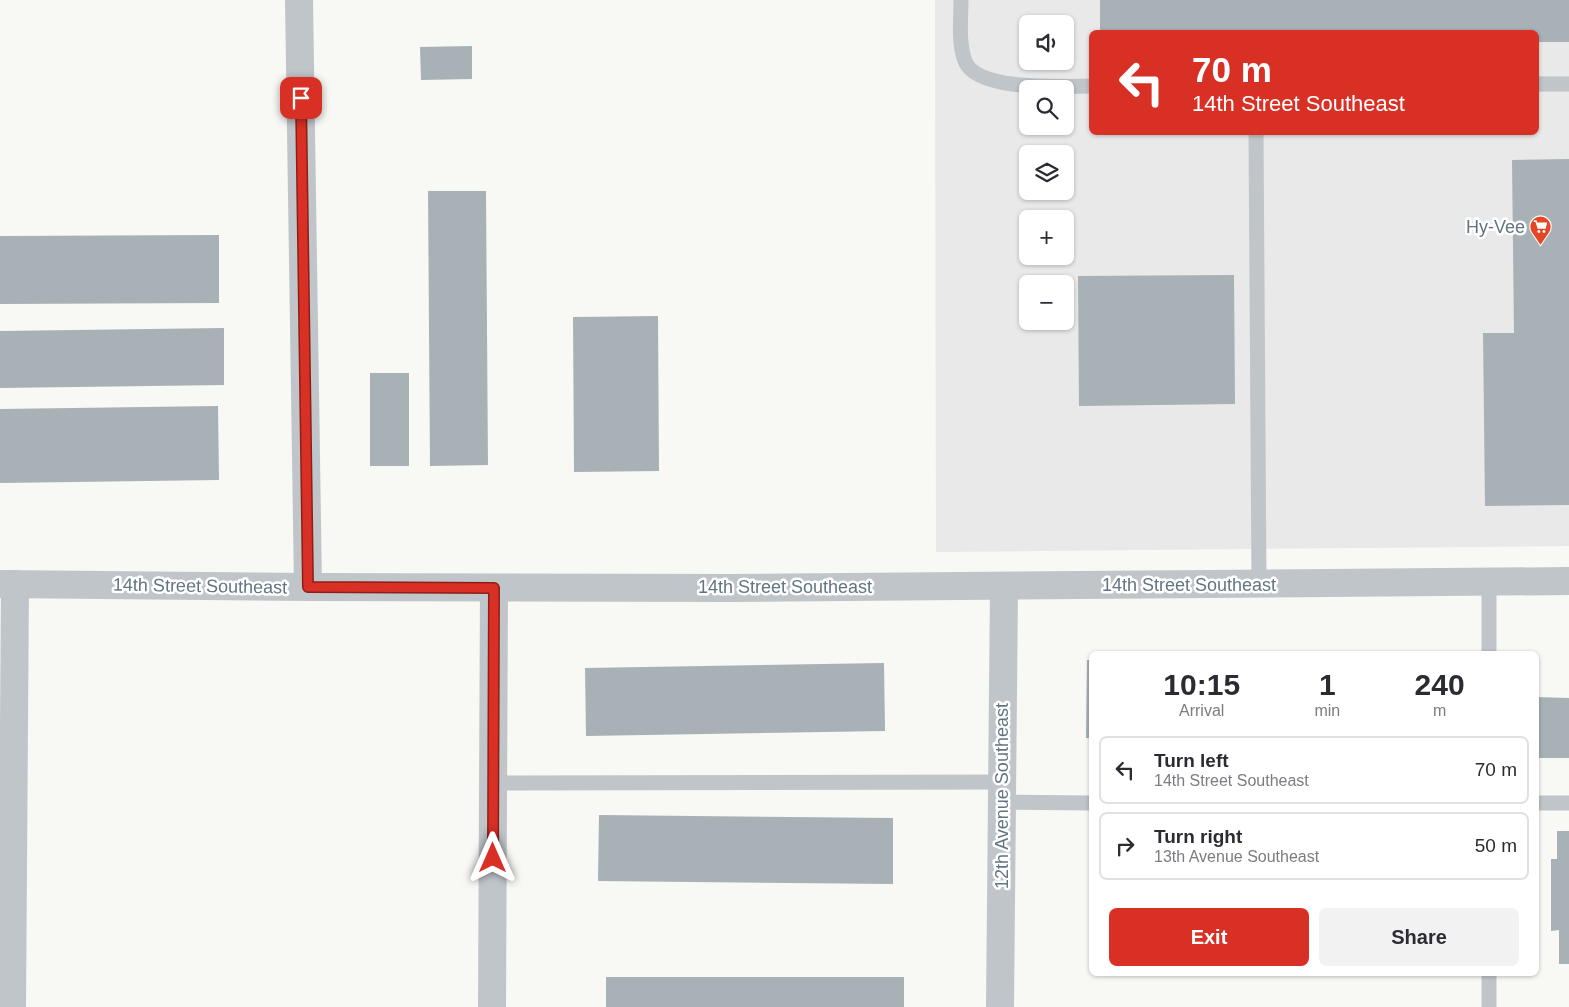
<!DOCTYPE html>
<meta charset="utf-8">
<style>
:root{--surface:#fff;--page:#f2f2f3;--text:#2b2b33;--muted:#7c7c81;--line:#e1e1e2;--accent:#d93025}
body{margin:0;font-family:Arial,sans-serif;background:var(--page);color:var(--text);height:100vh;display:flex;flex-direction:column;font-size:19px;white-space:nowrap}
*{box-sizing:border-box;margin:0}
p{font-size:16px;color:var(--muted)}
.icon{flex:none;width:28px;height:28px;fill:none;stroke:currentColor;stroke-width:2;stroke-linecap:round;stroke-linejoin:round}
.map{position:relative;flex:1;overflow:hidden}
.sheet{position:absolute;left:1089px;top:651px;width:450px;height:325px;display:flex;flex-direction:column;background:var(--surface);border-radius:8px;box-shadow:0 1px 4px #0004}
.sheet>*{flex:none}
.banner{position:absolute;left:1089px;top:30px;width:450px;height:105px;border-radius:8px;box-shadow:0 1px 4px #0004;background:#d93025;color:#fff;overflow:hidden}
.fabs{position:absolute;left:1019px;top:15px;display:grid;gap:10px}
.fabs a{display:grid;place-items:center;width:55px;height:55px;border-radius:8px;background:var(--surface);box-shadow:0 1px 4px #0004;font-size:25px}
.pin{position:absolute;display:grid;place-items:center;width:42px;height:42px;color:#fff;margin:-21px;border-radius:10px;box-shadow:0 2px 8px #0006}
.me{position:absolute;width:55px;margin:-28px;rotate:0deg;stroke-linejoin:round;filter:drop-shadow(0 0 4px #0008)}
.turn{display:flex;align-items:center;gap:18px;height:105px;padding:0 20px;font-size:22px}
.turn .icon{width:65px;height:65px;stroke-width:2.5}
.turn b{display:block;font-size:35px;line-height:42px}
.eta{display:flex;justify-content:space-evenly;align-items:center;height:85px;text-align:center}
.eta b{font-size:30px;font-weight:800;line-height:35px}
.primary-button{display:flex;gap:10px;margin-top:auto;padding:10px 20px}
.primary-button a{flex:1;height:58px;border-radius:8px;background:var(--accent);color:#fff;font-size:20px;font-weight:800;line-height:58px;text-align:center}
.primary-button a+a{background:var(--page);color:var(--text)}
ul{padding:0;list-style:none}
li{display:flex;align-items:center;gap:15px;height:68px;margin:0 10px 8px;padding:0 10px;border:2px solid var(--line);border-radius:8px}
li div{flex:1}
li b{display:block;font-size:19px}
li em{font-style:normal}
.map>svg:first-child{display:block}
.built{fill:#e8e9e8;fill-rule:evenodd}
.building{fill:#a7b1b6}
.lines{fill:none;stroke-linecap:round;stroke-linejoin:round}
.lane{stroke:#c0c5c9;stroke-width:15}
.street{stroke:#c0c5c9;stroke-width:28}
.route-casing{stroke:#8d1f18;stroke-width:12}
.route{stroke:#d93025;stroke-width:9}
.labels{text-anchor:middle;dominant-baseline:central;stroke-width:5;stroke-linejoin:round;paint-order:stroke}
.poi-label{font-size:18px;fill:#627580;stroke:#fff;text-anchor:end}
.street-label{font-size:18px;fill:#627580;stroke:#fff}
</style>
<div class="map">
<svg width="1569" height="1007" viewBox="0 0 1569 1007">
<rect width="100%" height="100%" fill="#f8f8f5"/>
<path class="built" d="M 935,0 L 1569,0 L 1569,546 L 936,552 ZM 1028,24 L 1065,24 L 1065,61 L 1028,61 ZM 1091,32 L 1536,32 L 1536,132 L 1091,132 ZM 1028,89 L 1065,89 L 1065,126 L 1028,126 ZM 1028,154 L 1065,154 L 1065,191 L 1028,191 ZM 1028,219 L 1065,219 L 1065,256 L 1028,256 ZM 1028,284 L 1065,284 L 1065,321 L 1028,321 Z"/>
<g class="building">
<path d="M 1100,0 L 1569,0 L 1569,42 L 1536,42 L 1536,32 L 1100,32 Z"/>
<path d="M 472,46 L 472,79 L 421,80 L 420,47 Z"/>
<path d="M 1569,159 L 1569,505 L 1485,506 L 1483,333 L 1514,333 L 1512,160 Z"/>
<path d="M 428,191 L 486,191 L 488,465 L 430,466 Z"/>
<path d="M 219,235 L 219,303 L 0,304 L 0,236 Z"/>
<path d="M 1234,275 L 1235,404 L 1079,406 L 1078,276 Z"/>
<path d="M 658,316 L 659,471 L 574,472 L 573,317 Z"/>
<path d="M 224,328 L 224,385 L 0,388 L 0,331 Z"/>
<rect x="370" y="373" width="39" height="93"/>
<path d="M 218,406 L 219,480 L 0,483 L 0,409 Z"/>
<path d="M 1087,660 L 1091,660 L 1091,738 L 1086,738 Z"/>
<path d="M 884,663 L 885,731 L 586,736 L 585,668 Z"/>
<path d="M 1536,697 L 1569,698 L 1569,758 L 1536,758 Z"/>
<path d="M 599,815 L 893,818 L 893,884 L 598,881 Z"/>
<path d="M 1557,831 L 1569,831 L 1569,964 L 1559,964 L 1559,930 L 1551,931 L 1551,859 L 1557,859 Z"/>
<rect x="606" y="977" width="298" height="30"/>
</g>
<g class="lines">
<g class="lane">
<path d="M 961,0 C 961,20 958,42 965,61 C 977,92 1063,86 1091,86"/>
<path d="M 1536,84 L 1569,84"/>
<path d="M 1256,132 L 1259,584"/>
<path d="M 1489,582 L 1489,654"/>
<path d="M 493,783 L 1002,782"/>
<path d="M 1002,802 L 1091,803"/>
<path d="M 1536,803 L 1569,803"/>
<path d="M 1489,974 L 1489,1007"/>
</g>
<g class="street">
<path d="M 299,0 L 308,587"/>
<path d="M 0,584 L 308,587 L 730,588 L 1569,581"/>
<path d="M 12,1007 L 15,584"/>
<path d="M 492,1007 L 494,588"/>
<path d="M 1000,1007 L 1004,586"/>
</g>
</g>
<g class="lines">
<defs>
<path id="route" d="M 301,98 L 308,587 L 494,588 L 493,858"/>
</defs>
<use href="#route" class="route-casing"/>
<use href="#route" class="route"/>
</g>
<defs>
<symbol id="supermarket-pin" viewBox="-11 -11 22 30"><path d="M0 17L-7.5 6A9.5 9.5 0 1 1 7.5 6Z" fill="#e74625" stroke="#fff"/><path d="M-6-5.5h2.5l.6 2H6L4.5 2H-2.5L-4.4-4H-6ZM-1.5 3.2a1.3 1.3 0 1 0 .1 0ZM3 3.2a1.3 1.3 0 1 0 .1 0Z" fill="#fff"/></symbol>
</defs>
<g fill-rule="evenodd">
<use href="#supermarket-pin" x="1528" y="214" width="25" height="34"/>
</g>
<g class="labels">
<g class="poi-label">
<text x="1525" y="227">Hy-Vee</text>
</g>
<g class="street-label">
<text x="1189" y="585">14th Street Southeast</text>
<text transform="translate(200 586) rotate(1)">14th Street Southeast</text>
<text x="785" y="587">14th Street Southeast</text>
<text transform="translate(1002 796) rotate(-90)">12th Avenue Southeast</text>
</g>
</g>
</svg>
<div class="fabs">
<a><svg class="icon" aria-label="sound" viewBox="0 0 24 24"><path d="M4 9h4l5-4v14l-5-4H4zM17 9q2 3 0 6"/></svg></a>
<a><svg class="icon" aria-label="search" viewBox="0 0 24 24"><circle cx="10" cy="10" r="6"/><path d="M15 15l6 6"/></svg></a>
<a><svg class="icon" aria-label="layers" viewBox="0 0 24 24"><path d="M12 4l9 5-9 5-9-5zM3 14l9 5 9-5"/></svg></a>
<a>+</a>
<a>−</a>
</div>
<div class="pin" style="left:301px;top:98px;background:#d93025"><svg class="icon" aria-label="arrive" viewBox="0 0 24 24"><path d="M6 21V4h12l-3 4 3 4H6"/></svg></div>
<svg class="me" style="left:493px;top:858px" viewBox="-20 -20 40 40"><path d="M0-17L14 15 0 8-14 15z" fill="#d93025" stroke="#fff" stroke-width="4"/></svg>
<div class="banner">
<div class="turn"><svg class="icon" aria-label="left" viewBox="0 0 24 24"><path d="M17 20v-9H6M10 6l-5 5 5 5"/></svg><div><b>70 m</b>14th Street Southeast</div></div>
</div>
<section class="sheet">
<div class="eta">
<div><b>10:15</b><p>Arrival</p></div>
<div><b>1</b><p>min</p></div>
<div><b>240</b><p>m</p></div>
</div>
<ul>
<li><svg class="icon" aria-label="left" viewBox="0 0 24 24"><path d="M17 20v-9H6M10 6l-5 5 5 5"/></svg><div><b>Turn left</b><p>14th Street Southeast</p></div><em>70 m</em></li>
<li><svg class="icon" aria-label="right" viewBox="0 0 24 24"><path d="M7 20v-9h11M14 6l5 5-5 5"/></svg><div><b>Turn right</b><p>13th Avenue Southeast</p></div><em>50 m</em></li>
</ul>
<div class="primary-button"><a>Exit</a><a>Share</a></div>
</section>
</div>
